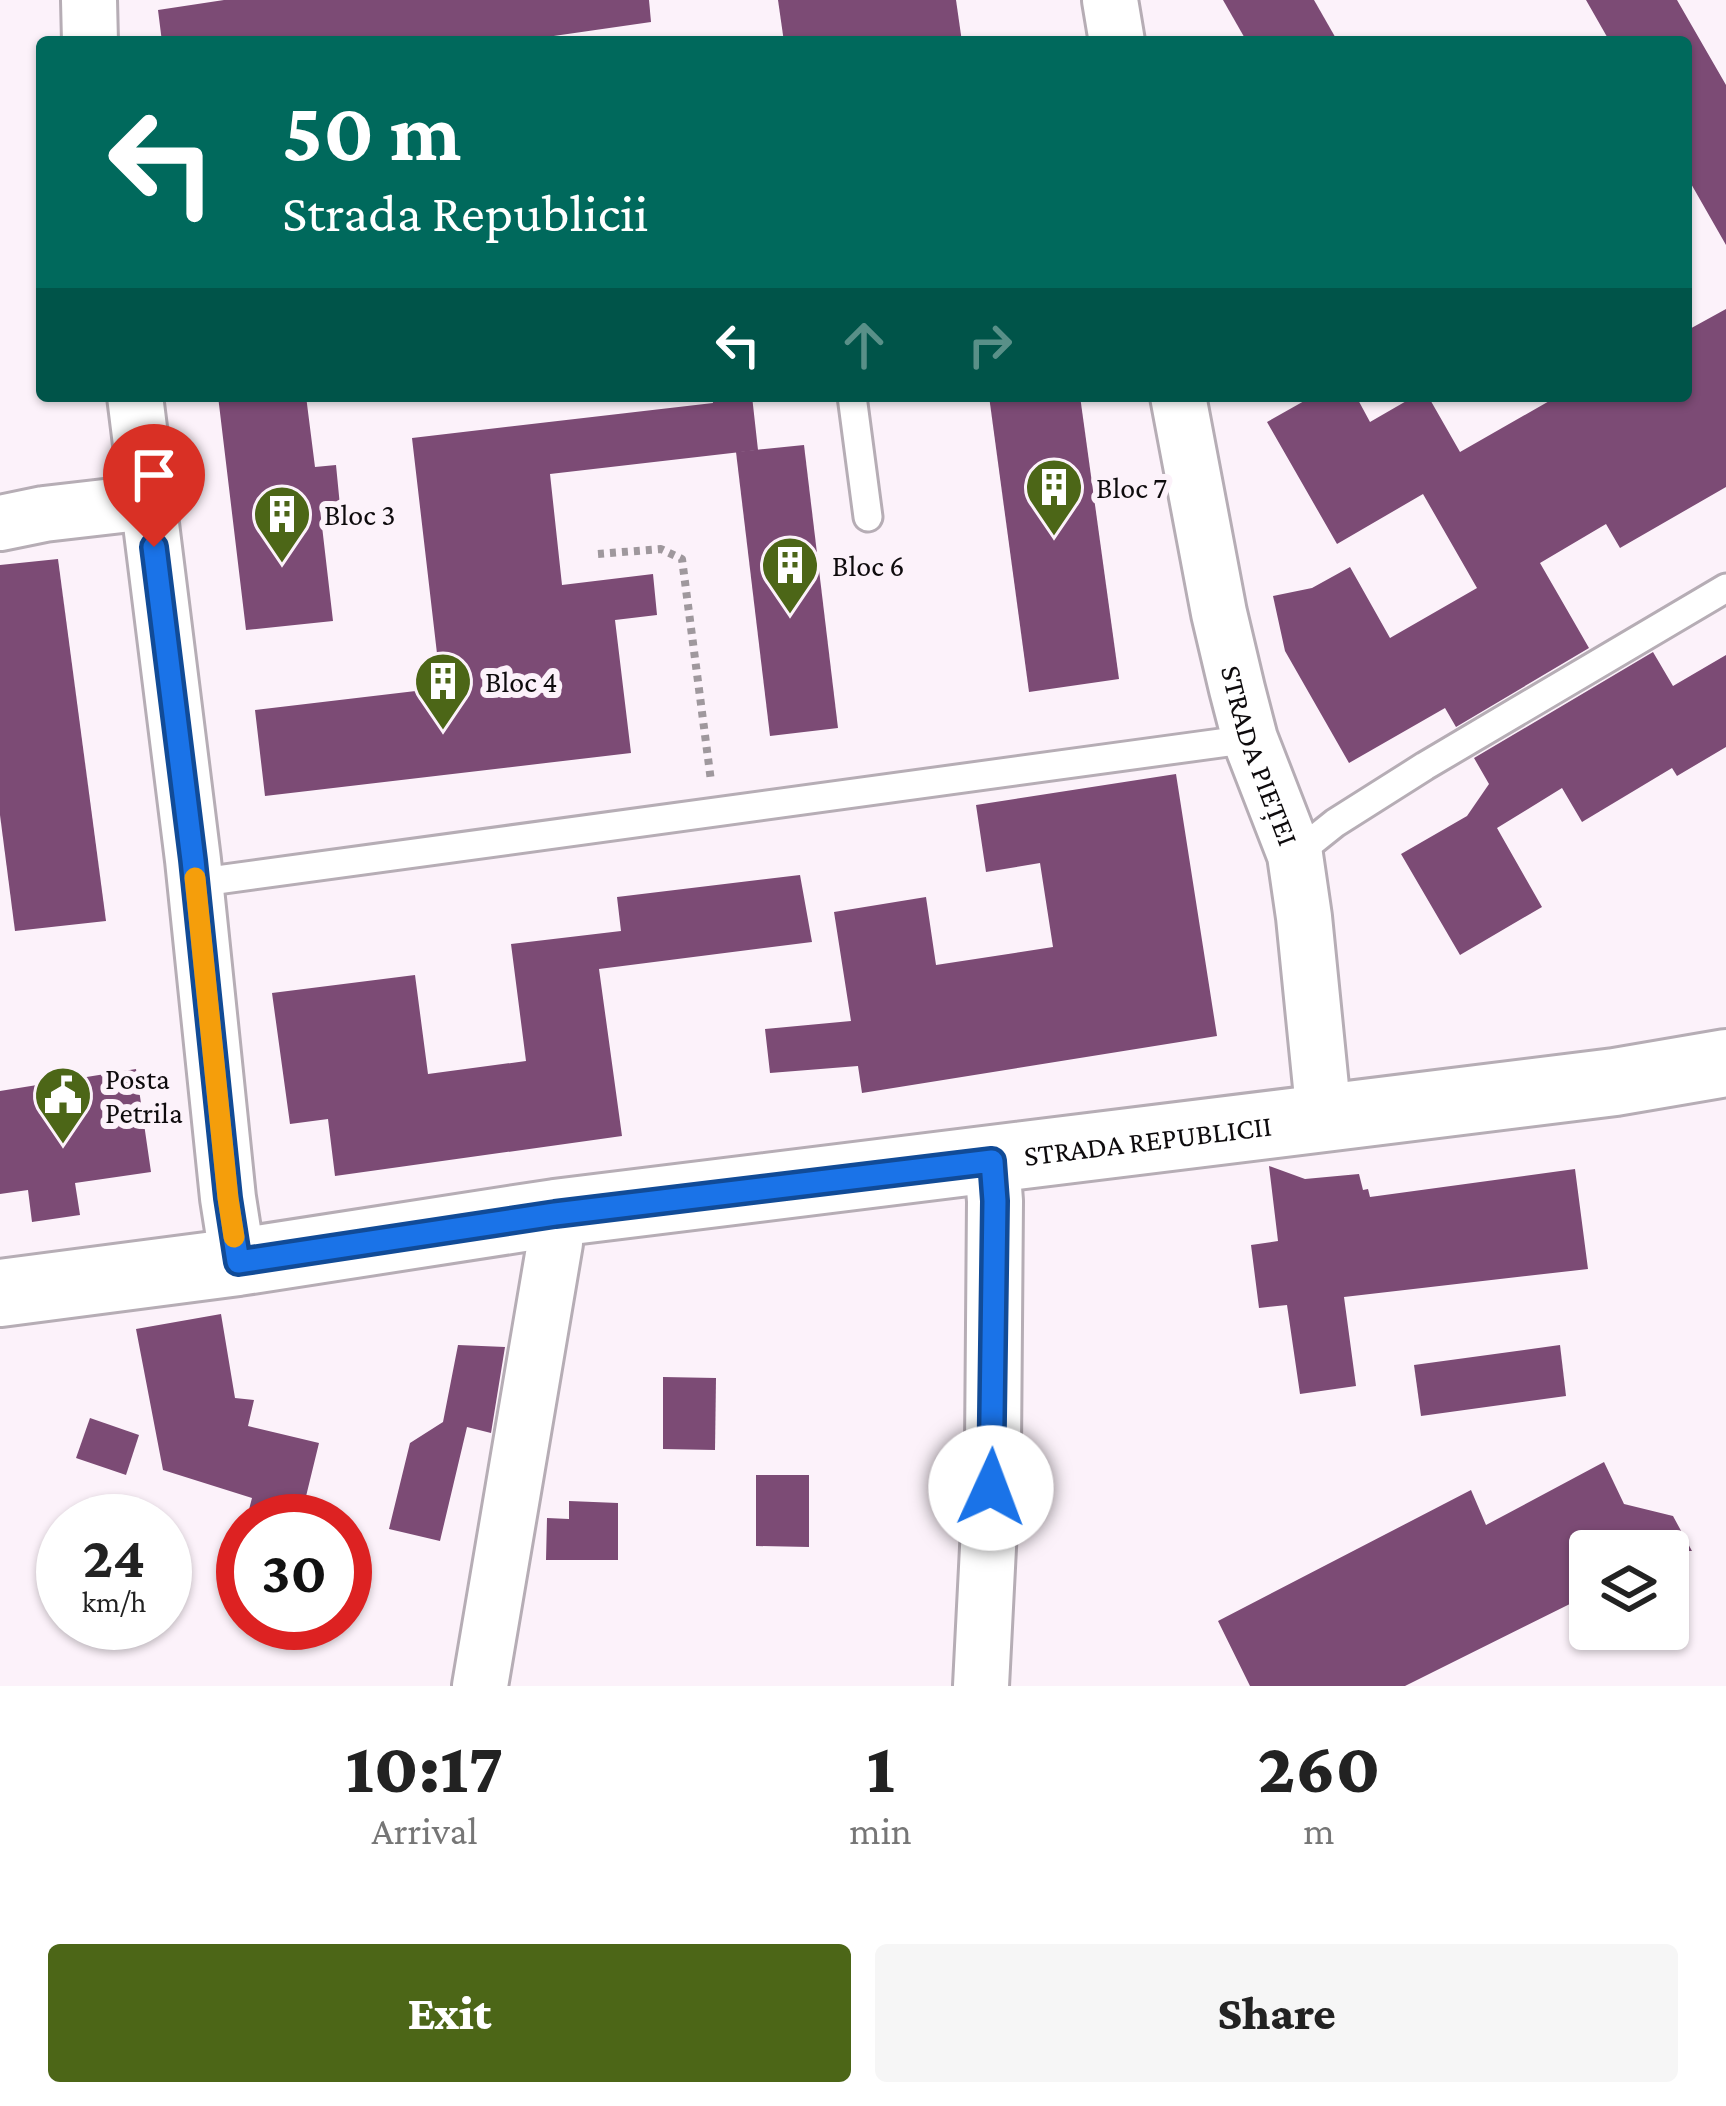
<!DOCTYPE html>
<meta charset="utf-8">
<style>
:root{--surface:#fff;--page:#f6f6f6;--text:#222;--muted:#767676;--accent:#4c6617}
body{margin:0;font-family:"Crimson Pro",serif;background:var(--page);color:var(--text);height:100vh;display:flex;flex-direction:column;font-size:45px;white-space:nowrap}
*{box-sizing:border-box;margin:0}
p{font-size:39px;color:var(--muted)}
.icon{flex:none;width:66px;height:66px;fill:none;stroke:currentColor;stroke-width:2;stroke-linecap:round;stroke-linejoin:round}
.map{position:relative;height:1686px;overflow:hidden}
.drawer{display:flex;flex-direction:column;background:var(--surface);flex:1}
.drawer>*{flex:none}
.top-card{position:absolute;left:36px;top:36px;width:1656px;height:366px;border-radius:12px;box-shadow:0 3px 9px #0004;background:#00695c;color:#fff;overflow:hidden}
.buttons{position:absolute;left:1569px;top:1530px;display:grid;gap:24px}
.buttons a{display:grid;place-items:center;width:120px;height:120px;border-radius:12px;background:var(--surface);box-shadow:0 3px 9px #0004;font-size:60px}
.speed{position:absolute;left:36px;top:1494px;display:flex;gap:24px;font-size:60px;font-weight:700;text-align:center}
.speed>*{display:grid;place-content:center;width:156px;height:156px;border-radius:50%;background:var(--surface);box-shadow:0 3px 9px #0004;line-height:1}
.speed small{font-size:30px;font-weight:400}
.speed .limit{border:18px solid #d22;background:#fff;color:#111}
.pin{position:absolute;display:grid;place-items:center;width:102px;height:102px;color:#fff;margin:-123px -51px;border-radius:50% 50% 50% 0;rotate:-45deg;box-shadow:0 0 12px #0007}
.pin .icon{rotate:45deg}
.me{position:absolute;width:132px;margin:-66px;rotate:2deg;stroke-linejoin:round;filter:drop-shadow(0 0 9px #0008)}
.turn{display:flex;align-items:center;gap:42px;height:252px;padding:0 48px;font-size:54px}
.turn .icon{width:156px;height:156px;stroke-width:2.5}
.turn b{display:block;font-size:84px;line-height:102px}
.lanes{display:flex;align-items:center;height:114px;padding:0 48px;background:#0003;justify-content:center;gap:60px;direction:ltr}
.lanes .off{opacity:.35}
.eta{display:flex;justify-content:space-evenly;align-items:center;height:204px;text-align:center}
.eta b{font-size:72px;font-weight:800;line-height:84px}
.primary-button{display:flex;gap:24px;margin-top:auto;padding:24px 48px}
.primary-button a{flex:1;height:138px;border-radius:12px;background:var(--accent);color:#fff;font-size:48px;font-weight:800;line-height:138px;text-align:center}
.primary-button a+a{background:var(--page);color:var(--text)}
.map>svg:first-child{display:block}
.building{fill:#7c4b75}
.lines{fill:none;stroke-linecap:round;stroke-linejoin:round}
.service-casing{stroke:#b6adb5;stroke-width:33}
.minor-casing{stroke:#b6adb5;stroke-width:60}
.secondary-casing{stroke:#b6adb5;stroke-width:72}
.path{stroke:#9f989d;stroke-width:8;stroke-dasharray:6 6;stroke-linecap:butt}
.service{stroke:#fff;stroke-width:27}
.minor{stroke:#fff;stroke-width:54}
.secondary{stroke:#fff;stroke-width:66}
.route-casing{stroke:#114b97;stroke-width:30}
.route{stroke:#1a73e8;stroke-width:21}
.slow{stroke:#f59e0b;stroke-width:21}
.labels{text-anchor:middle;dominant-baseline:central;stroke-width:12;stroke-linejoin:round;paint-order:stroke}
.poi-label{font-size:30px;fill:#0e0b0d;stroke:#fcf2fa;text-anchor:start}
.street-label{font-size:30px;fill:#0e0b0d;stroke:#fcf2fa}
</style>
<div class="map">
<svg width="1726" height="1686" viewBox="0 0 1726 1686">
<rect width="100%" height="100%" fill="#fcf2fa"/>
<g class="building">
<path d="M 224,0 L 649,0 L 651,22 L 512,42 L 162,42 L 158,10 Z"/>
<path d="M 778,0 L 956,0 L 962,42 L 784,42 Z"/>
<path d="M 1223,0 L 1314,0 L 1338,42 L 1247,42 Z"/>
<path d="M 1586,0 L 1677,0 L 1726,85 L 1726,245 L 1686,175 L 1686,42 L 1610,42 Z"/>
<path d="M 1726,309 L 1726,487 L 1620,548 L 1606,524 L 1540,563 L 1589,648 L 1456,727 L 1445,708 L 1349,763 L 1285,651 L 1273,596 L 1312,588 L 1350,567 L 1390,638 L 1477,588 L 1423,494 L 1337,544 L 1267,422 L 1313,396 L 1356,396 L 1370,422 L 1415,396 L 1428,396 L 1460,452 L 1558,396 L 1686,396 L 1686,331 Z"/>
<path d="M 218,396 L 306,396 L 315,467 L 336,465 L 340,506 L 320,509 L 333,621 L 246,630 Z"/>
<path d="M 712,396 L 752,396 L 758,450 L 550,474 L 562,585 L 653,574 L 657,615 L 615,620 L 631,753 L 265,796 L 255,710 L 441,688 L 412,438 L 713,403 Z"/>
<path d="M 989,396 L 1080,396 L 1119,679 L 1029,692 Z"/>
<path d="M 804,445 L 838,728 L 770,736 L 736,452 Z"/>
<path d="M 58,559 L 106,921 L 15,931 L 0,815 L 0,565 Z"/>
<path d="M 1653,652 L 1673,686 L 1726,655 L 1726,747 L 1677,776 L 1672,768 L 1582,822 L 1562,788 L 1497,828 L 1542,907 L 1460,955 L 1401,854 L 1467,816 L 1489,784 L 1474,758 Z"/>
<path d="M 1176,774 L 1217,1036 L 862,1093 L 858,1066 L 770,1073 L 765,1029 L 851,1021 L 834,912 L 926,897 L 936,965 L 1053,947 L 1040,863 L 986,872 L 976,805 Z"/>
<path d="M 800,875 L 812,942 L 599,969 L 622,1136 L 335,1176 L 328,1119 L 290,1124 L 272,993 L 415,975 L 428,1074 L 526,1061 L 511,944 L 621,931 L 617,897 Z"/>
<path d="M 136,1069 L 151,1172 L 75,1183 L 80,1215 L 32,1222 L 28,1190 L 0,1194 L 0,1091 Z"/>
<path d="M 1269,1166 L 1305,1179 L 1359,1174 L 1363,1190 L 1368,1189 L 1370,1197 L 1575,1169 L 1588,1269 L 1344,1297 L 1356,1386 L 1300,1394 L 1287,1305 L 1259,1308 L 1251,1245 L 1278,1241 Z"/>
<path d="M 221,1314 L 235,1398 L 254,1400 L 248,1426 L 319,1443 L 300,1521 L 246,1521 L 252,1498 L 163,1470 L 136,1329 Z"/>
<path d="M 458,1345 L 505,1347 L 491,1433 L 467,1427 L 440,1541 L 389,1529 L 410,1443 L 443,1422 Z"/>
<path d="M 1560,1345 L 1566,1396 L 1421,1416 L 1414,1365 Z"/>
<path d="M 663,1377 L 716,1378 L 715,1450 L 663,1449 Z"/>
<path d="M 90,1418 L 139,1435 L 126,1475 L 76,1458 Z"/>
<path d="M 1604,1462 L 1624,1504 L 1673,1516 L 1692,1551 L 1590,1551 L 1590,1594 L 1405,1686 L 1250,1686 L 1218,1621 L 1471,1490 L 1486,1525 Z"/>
<path d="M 756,1475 L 809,1475 L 809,1547 L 756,1546 Z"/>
<path d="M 569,1501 L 618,1503 L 618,1560 L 546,1560 L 547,1518 L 569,1519 Z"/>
</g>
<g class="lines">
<defs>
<g id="service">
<path d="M 852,396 L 868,517"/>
<path d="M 1295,855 L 1335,823 L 1425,766 L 1726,588"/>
<path d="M 195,883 L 1250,739"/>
</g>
<g id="minor">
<path d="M 89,0 L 90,42"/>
<path d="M 1110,0 L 1117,42"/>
<path d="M 135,396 L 193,860 L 228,1198 L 238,1262"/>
<path id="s1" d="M 1178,396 L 1219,613 L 1237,689 L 1250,739 L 1295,855 L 1304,917 L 1324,1117"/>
<path d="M 0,523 L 44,514 L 148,502"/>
<path d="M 480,1686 L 555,1243 L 555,1213"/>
<path d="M 981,1686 L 993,1449 L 995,1201 L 992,1161"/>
</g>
<g id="secondary">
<path id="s2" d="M 0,1293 L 238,1262 L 555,1213 L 1615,1082 L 1726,1063"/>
</g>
</defs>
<use href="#service" class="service-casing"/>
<use href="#minor" class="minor-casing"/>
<use href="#secondary" class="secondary-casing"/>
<path class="path" d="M 598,554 L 661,549 L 682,559 L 711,781"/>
<use href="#service" class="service"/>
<use href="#minor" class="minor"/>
<use href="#secondary" class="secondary"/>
</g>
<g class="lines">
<defs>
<path id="route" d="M 154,547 L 193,860 L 228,1198 L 238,1262 L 555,1214 L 992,1161 L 995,1201 L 991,1488"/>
</defs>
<use href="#route" class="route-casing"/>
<use href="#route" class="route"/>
<path class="slow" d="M 195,878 L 228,1198 L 234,1237"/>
</g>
<defs>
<symbol id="building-pin" viewBox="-11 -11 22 30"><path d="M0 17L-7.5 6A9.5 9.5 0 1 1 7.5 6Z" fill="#4c6617" stroke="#fcf2fa"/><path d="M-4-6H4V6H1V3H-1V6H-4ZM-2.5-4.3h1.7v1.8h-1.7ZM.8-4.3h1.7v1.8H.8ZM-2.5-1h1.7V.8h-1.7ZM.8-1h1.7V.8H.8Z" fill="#fff"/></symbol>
<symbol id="civic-pin" viewBox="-11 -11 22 30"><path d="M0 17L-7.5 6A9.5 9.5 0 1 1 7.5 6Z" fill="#4c6617" stroke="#fcf2fa"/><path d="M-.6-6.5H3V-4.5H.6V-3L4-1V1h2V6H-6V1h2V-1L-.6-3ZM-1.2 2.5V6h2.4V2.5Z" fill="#fff"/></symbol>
</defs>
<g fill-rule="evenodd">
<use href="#building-pin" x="1021" y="454" width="66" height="90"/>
<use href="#building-pin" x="249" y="481" width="66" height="90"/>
<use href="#building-pin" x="757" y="532" width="66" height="90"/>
<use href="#building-pin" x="410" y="648" width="66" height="90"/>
<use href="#civic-pin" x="30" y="1062" width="66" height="90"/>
</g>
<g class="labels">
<g class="poi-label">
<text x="1096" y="487">Bloc 7</text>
<text x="324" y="514">Bloc 3</text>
<text x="832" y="565">Bloc 6</text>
<text x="485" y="681">Bloc 4</text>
<text x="105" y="1078">Posta<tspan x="105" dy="34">Petrila</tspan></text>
</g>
<g class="street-label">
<text stroke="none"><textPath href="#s1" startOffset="369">STRADA PIEȚEI</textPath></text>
<text stroke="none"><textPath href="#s2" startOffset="1158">STRADA REPUBLICII</textPath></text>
</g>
</g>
</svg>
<div class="buttons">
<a><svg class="icon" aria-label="layers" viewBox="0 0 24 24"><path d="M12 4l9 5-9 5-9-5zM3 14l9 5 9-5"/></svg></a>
</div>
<div class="speed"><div>24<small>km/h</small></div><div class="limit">30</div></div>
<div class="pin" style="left:154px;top:547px;background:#d93025"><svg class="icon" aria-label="arrive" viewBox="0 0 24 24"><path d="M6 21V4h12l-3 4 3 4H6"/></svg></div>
<svg class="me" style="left:991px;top:1488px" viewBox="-20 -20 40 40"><circle r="19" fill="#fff"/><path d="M0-13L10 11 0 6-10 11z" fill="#1a73e8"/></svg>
<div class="top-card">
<div class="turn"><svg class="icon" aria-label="left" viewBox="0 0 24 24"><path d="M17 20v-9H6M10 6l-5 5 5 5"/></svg><div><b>50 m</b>Strada Republicii</div></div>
<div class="lanes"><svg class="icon" aria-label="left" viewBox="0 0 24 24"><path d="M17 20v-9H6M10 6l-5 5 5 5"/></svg><svg class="icon off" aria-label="ahead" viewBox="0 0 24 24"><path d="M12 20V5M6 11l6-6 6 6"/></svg><svg class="icon off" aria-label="right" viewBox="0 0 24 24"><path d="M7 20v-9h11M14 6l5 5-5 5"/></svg></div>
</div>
</div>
<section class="drawer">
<div class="eta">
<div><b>10:17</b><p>Arrival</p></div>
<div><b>1</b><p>min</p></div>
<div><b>260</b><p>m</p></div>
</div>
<div class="primary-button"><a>Exit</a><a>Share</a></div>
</section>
